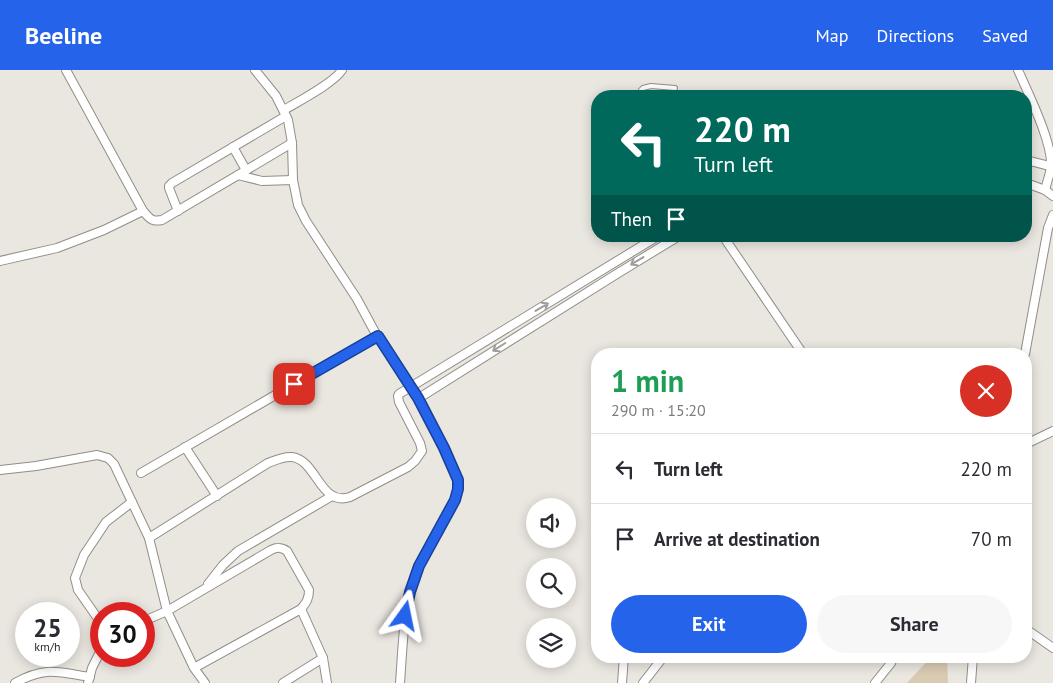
<!DOCTYPE html>
<meta charset="utf-8">
<style>
:root{--surface:#fff;--page:#f7f7f7;--text:#2b2b33;--muted:#7c7c81;--line:#e1e1e2;--accent:#2563eb}
body{margin:0;font-family:"PT Sans",sans-serif;background:var(--page);color:var(--text);height:100vh;display:flex;flex-direction:column;font-size:19px;white-space:nowrap}
*{box-sizing:border-box;margin:0}
p{font-size:16px;color:var(--muted)}
.icon{flex:none;width:28px;height:28px;fill:none;stroke:currentColor;stroke-width:2;stroke-linecap:round;stroke-linejoin:round}
.map{position:relative;flex:1;overflow:hidden}
.drawer{position:absolute;left:591px;top:278px;width:441px;height:315px;display:flex;flex-direction:column;background:var(--surface);border-radius:20px;box-shadow:0 2px 12px #0003}
.drawer>*{flex:none}
.hud{position:absolute;left:591px;top:20px;width:441px;height:152px;border-radius:20px;box-shadow:0 2px 12px #0003;background:#00695c;color:#fff;overflow:hidden}
.buttons{position:absolute;left:526px;top:428px;display:grid;gap:10px}
.buttons a{display:grid;place-items:center;width:50px;height:50px;border-radius:50%;background:var(--surface);box-shadow:0 2px 12px #0003;font-size:25px}
.speed{position:absolute;left:15px;top:532px;display:flex;gap:10px;font-size:25px;font-weight:700;text-align:center}
.speed>*{display:grid;place-content:center;width:65px;height:65px;border-radius:50%;background:var(--surface);box-shadow:0 2px 12px #0003;line-height:1}
.speed small{font-size:12px;font-weight:400}
.speed .limit{border:8px solid #d22;background:#fff;color:#111}
.pin{position:absolute;display:grid;place-items:center;width:42px;height:42px;color:#fff;margin:-21px;border-radius:10px;box-shadow:0 2px 8px #0006}
.me{position:absolute;width:55px;margin:-28px;rotate:12deg;stroke-linejoin:round;filter:drop-shadow(0 0 4px #0008)}
.turn{display:flex;align-items:center;gap:18px;height:105px;padding:0 20px;font-size:22px}
.turn .icon{width:65px;height:65px;stroke-width:2.5}
.turn b{display:block;font-size:35px;line-height:42px}
.then{display:flex;align-items:center;height:48px;padding:0 20px;background:#0003;gap:10px;font-size:19px}
.round{display:grid;place-items:center;flex:none;width:52px;height:52px;border-radius:26px;background:var(--page)}
.headline{display:flex;align-items:center;justify-content:space-between;height:85px;padding:0 20px}
h1{font-size:30px;font-weight:700;line-height:38px;color:#1e9e55}
.cta{display:flex;gap:10px;margin-top:auto;padding:10px 20px}
.cta a{flex:1;height:58px;border-radius:30px;background:var(--accent);color:#fff;font-size:20px;font-weight:700;line-height:58px;text-align:center}
.cta a+a{background:var(--page);color:var(--text)}
ul{padding:0;list-style:none}
li{display:flex;align-items:center;gap:15px;height:70px;padding:0 20px;border-top:1px solid var(--line)}
li div{flex:1}
li b{display:block;font-size:19px}
li em{font-style:normal}
header{display:flex;align-items:center;gap:30px;box-sizing:border-box;height:70px;padding:0 25px;background:var(--accent);color:#fff}
header strong{font-size:24px}
nav{display:flex;gap:28px;margin-inline-start:auto;font-size:18px}
.map>svg:first-child{display:block}
.green{fill:#d9cab2}
.lines{fill:none;stroke-linecap:round;stroke-linejoin:round}
.lane-casing{stroke:#918e88;stroke-width:6}
.street-casing{stroke:#918e88;stroke-width:10}
.lane{stroke:#fff;stroke-width:4}
.street{stroke:#fff;stroke-width:8}
.oneway{stroke:#9e9e9c}
.route-casing{stroke:#184099;stroke-width:12}
.route{stroke:#2563eb;stroke-width:9}
</style>
<header>
<strong>Beeline</strong>
<nav><a>Map</a><a>Directions</a><a>Saved</a></nav>
</header>
<div class="map">
<svg width="1053" height="613" viewBox="0 0 1053 613">
<rect width="100%" height="100%" fill="#eae6e0"/>
<path class="green" d="M 932,586 L 947,586 L 948,613 L 907,613 Z"/>
<g class="lines">
<defs>
<g id="lane">
<path d="M 638,26 L 641,20 L 643,18 L 651,16 L 675,18"/>
<path d="M 872,166 L 873,168"/>
</g>
<g id="street">
<path d="M 66,0 L 143,141 C 150,149 152,152 162,150 L 292,73"/>
<path d="M 255,0 L 276,26 L 288,50 L 292,73 L 293,110 L 298,135 L 306,151 L 357,229 L 377,266 L 419,328 L 444,378 L 458,410 L 458,419 L 455,430 C 443,452 430,473 419,495 C 403,532 403,574 400,613"/>
<path d="M 1018,0 C 1028,23 1053,73 1051,97 C 1050,104 1047,112 1045,120"/>
<path d="M 284,40 C 299,31 334,13 342,0"/>
<path d="M 233,77 L 246,100"/>
<path d="M 1026,90 L 1053,97"/>
<path d="M 238,105 L 262,111 L 293,110"/>
<path d="M 1026,113 L 1045,120 L 1053,126"/>
<path d="M 178,141 L 169,118 L 169,116 L 172,113 L 286,46"/>
<path d="M 723,166 L 803,284"/>
<path d="M 0,191 L 57,178 L 104,160 L 143,141"/>
<path d="M 1025,284 L 1048,158 L 1053,145"/>
<path d="M 419,328 L 615,205 L 679,166"/>
<path d="M 1026,374 L 1053,361"/>
<path d="M 185,377 L 217,426"/>
<path d="M 0,400 L 36,396 L 97,385 L 108,388 L 114,394 L 149,468"/>
<path d="M 141,403 L 377,266"/>
<path d="M 208,514 L 223,495 L 238,481 L 332,426"/>
<path d="M 301,539 L 323,588 L 327,613"/>
<path d="M 144,551 L 167,541 L 149,468 L 268,393 C 276,390 284,386 292,387 C 317,390 320,437 350,427 L 408,397 L 415,391 L 422,381 L 420,373 L 399,332 L 398,326 L 399,324 L 658,166"/>
<path d="M 101,553 L 78,520 L 75,508 L 84,485 L 106,452 L 132,432"/>
<path d="M 1026,559 L 1053,578"/>
<path d="M 194,598 L 301,539 C 307,532 309,528 309,520 L 287,481 C 281,477 277,477 271,480 L 167,541 L 194,598 L 205,613"/>
<path d="M 15,613 C 45,596 58,602 90,607"/>
<path d="M 88,613 L 92,598 L 101,580"/>
<path d="M 283,613 L 323,588"/>
<path d="M 622,613 L 624,586"/>
<path d="M 643,613 L 664,586"/>
<path d="M 875,613 L 891,593 L 894,586"/>
<path d="M 971,613 L 973,586"/>
</g>
</defs>
<use href="#lane" class="lane-casing"/>
<use href="#street" class="street-casing"/>
<use href="#lane" class="lane"/>
<use href="#street" class="street"/>
</g>
<defs><path id="oneway-shaft" d="M-6 0H5M1.5-3L5.5 0L1.5 3" fill="none" stroke-width="1.6" stroke-linecap="round" stroke-linejoin="round" transform="scale(1.25)"/></defs>
<g class="oneway">
<use href="#oneway-shaft" transform="translate(637 191) rotate(149)"/>
<use href="#oneway-shaft" transform="translate(542 237) rotate(-31)"/>
<use href="#oneway-shaft" transform="translate(499 277) rotate(148)"/>
</g>
<g class="lines">
<defs>
<path id="route" d="M 294,314 L 378,266 L 418,328 L 444,378 L 458,410 L 458,419 L 455,430 L 419,496 L 410,522 L 405,546"/>
</defs>
<use href="#route" class="route-casing"/>
<use href="#route" class="route"/>
</g>
</svg>
<div class="buttons">
<a><svg class="icon" aria-label="sound" viewBox="0 0 24 24"><path d="M4 9h4l5-4v14l-5-4H4zM17 9q2 3 0 6"/></svg></a>
<a><svg class="icon" aria-label="search" viewBox="0 0 24 24"><circle cx="10" cy="10" r="6"/><path d="M15 15l6 6"/></svg></a>
<a><svg class="icon" aria-label="layers" viewBox="0 0 24 24"><path d="M12 4l9 5-9 5-9-5zM3 14l9 5 9-5"/></svg></a>
</div>
<div class="speed"><div>25<small>km/h</small></div><div class="limit">30</div></div>
<div class="pin" style="left:294px;top:314px;background:#d93025"><svg class="icon" aria-label="arrive" viewBox="0 0 24 24"><path d="M6 21V4h12l-3 4 3 4H6"/></svg></div>
<svg class="me" style="left:405px;top:546px" viewBox="-20 -20 40 40"><path d="M0-17L14 15 0 8-14 15z" fill="#2563eb" stroke="#fff" stroke-width="4"/></svg>
<div class="hud">
<div class="turn"><svg class="icon" aria-label="left" viewBox="0 0 24 24"><path d="M17 20v-9H6M10 6l-5 5 5 5"/></svg><div><b>220 m</b>Turn left</div></div>
<div class="then">Then<svg class="icon" aria-label="arrive" viewBox="0 0 24 24"><path d="M6 21V4h12l-3 4 3 4H6"/></svg></div>
</div>
<section class="drawer">
<div class="headline"><div><h1>1 min</h1><p>290 m · 15:20</p></div><a class="round" style="background:#d93025;color:#fff"><svg class="icon" aria-label="close" viewBox="0 0 24 24"><path d="M6 6l12 12M18 6L6 18"/></svg></a></div>
<ul>
<li><svg class="icon" aria-label="left" viewBox="0 0 24 24"><path d="M17 20v-9H6M10 6l-5 5 5 5"/></svg><div><b>Turn left</b></div><em>220 m</em></li>
<li><svg class="icon" aria-label="arrive" viewBox="0 0 24 24"><path d="M6 21V4h12l-3 4 3 4H6"/></svg><div><b>Arrive at destination</b></div><em>70 m</em></li>
</ul>
<div class="cta"><a>Exit</a><a>Share</a></div>
</section>
</div>
